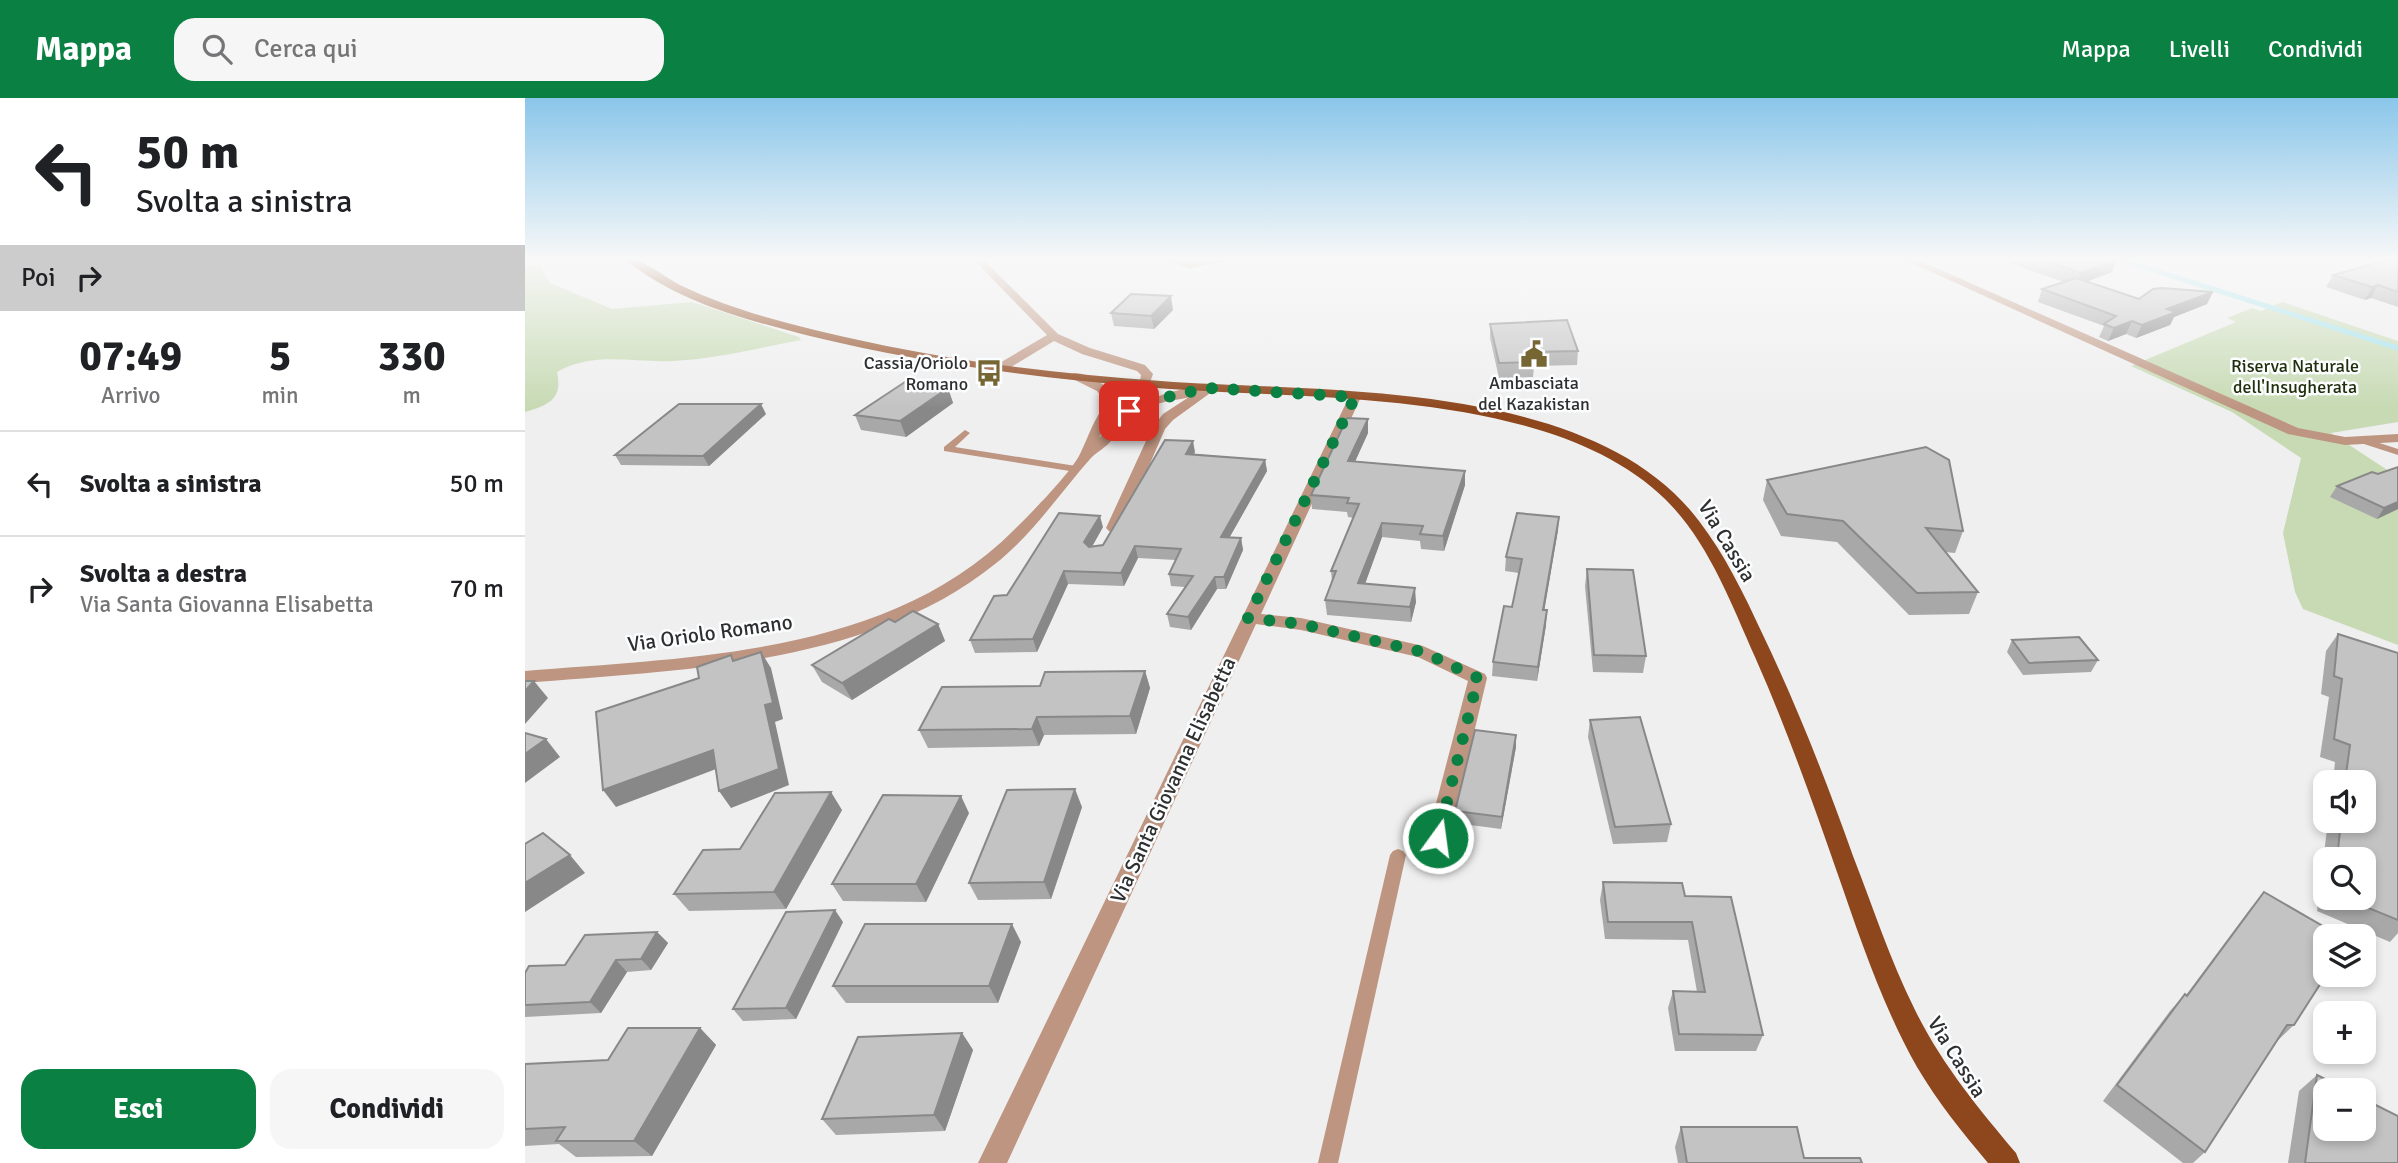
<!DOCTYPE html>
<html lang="it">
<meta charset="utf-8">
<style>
:root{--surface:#fff;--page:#f6f6f6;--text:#202124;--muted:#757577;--line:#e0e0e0;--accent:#0b8043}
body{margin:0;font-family:Signika,sans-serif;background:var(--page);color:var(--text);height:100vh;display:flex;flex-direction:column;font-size:26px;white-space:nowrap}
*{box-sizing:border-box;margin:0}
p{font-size:23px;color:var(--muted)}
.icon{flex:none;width:38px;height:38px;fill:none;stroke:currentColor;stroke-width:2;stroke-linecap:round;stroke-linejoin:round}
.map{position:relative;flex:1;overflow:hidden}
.drawer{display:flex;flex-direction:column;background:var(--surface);width:525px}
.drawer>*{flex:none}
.banner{background:#fff;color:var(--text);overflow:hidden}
.buttons{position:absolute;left:1788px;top:672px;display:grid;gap:14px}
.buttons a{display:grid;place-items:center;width:63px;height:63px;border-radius:14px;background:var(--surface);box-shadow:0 4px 10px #0003;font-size:35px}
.pin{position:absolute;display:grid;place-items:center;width:60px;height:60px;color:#fff;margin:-30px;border-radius:14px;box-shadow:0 4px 10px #0006}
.me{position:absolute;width:77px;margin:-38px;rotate:14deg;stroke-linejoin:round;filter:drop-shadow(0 0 5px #0008)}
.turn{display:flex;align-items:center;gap:24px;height:147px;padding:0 21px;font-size:32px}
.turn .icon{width:91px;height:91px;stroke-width:2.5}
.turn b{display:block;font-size:49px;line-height:60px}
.then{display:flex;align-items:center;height:66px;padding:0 21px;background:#0003;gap:14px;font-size:26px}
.eta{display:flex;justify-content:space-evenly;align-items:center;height:119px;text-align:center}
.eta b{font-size:42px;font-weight:800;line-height:49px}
.button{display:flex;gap:14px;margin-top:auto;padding:14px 21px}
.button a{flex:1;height:80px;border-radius:21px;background:var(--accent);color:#fff;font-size:28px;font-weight:800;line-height:80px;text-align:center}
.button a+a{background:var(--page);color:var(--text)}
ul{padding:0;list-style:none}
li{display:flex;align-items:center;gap:21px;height:105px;padding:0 21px;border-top:2px solid var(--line)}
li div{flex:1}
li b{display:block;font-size:26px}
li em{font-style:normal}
header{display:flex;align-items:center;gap:42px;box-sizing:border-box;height:98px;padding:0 35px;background:var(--accent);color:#fff}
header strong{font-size:33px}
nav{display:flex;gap:38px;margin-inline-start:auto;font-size:24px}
.search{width:490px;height:63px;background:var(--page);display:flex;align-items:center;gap:18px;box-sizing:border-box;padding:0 24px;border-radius:21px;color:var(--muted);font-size:26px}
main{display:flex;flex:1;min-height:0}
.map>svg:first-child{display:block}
.green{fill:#c7dab3}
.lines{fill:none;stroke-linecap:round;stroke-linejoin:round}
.stream{stroke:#9ee2ec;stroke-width:5}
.service{fill:#be9580;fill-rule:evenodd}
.minor{fill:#be9580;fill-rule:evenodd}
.tertiary{fill:#be9580;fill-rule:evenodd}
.primary{fill:#8e471d;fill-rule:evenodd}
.wall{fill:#a8a8a9;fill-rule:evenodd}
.shaded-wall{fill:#888889}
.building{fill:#c3c3c4;stroke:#888889;stroke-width:2}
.route{stroke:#0b8043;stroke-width:12;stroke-dasharray:0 21.6}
.labels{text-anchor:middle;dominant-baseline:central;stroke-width:5;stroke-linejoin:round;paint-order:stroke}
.far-poi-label{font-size:18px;fill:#2f2f2f;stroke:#fcfdfe;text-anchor:end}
.far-park-label{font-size:18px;fill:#202f0b;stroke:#fcfdfe}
.street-label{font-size:21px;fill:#2f2f2f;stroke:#fcfdfe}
</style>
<header>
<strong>Mappa</strong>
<div class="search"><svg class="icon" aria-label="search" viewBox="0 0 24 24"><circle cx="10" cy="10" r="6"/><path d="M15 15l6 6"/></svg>Cerca qui</div>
<nav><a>Mappa</a><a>Livelli</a><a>Condividi</a></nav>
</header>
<main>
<section class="drawer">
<div class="banner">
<div class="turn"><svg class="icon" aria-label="left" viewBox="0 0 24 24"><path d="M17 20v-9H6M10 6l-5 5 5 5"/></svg><div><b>50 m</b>Svolta a sinistra</div></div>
<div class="then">Poi<svg class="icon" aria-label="right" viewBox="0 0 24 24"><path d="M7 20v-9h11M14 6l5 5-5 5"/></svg></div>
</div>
<div class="eta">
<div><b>07:49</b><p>Arrivo</p></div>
<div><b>5</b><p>min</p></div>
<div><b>330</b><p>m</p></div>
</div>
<ul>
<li><svg class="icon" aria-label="left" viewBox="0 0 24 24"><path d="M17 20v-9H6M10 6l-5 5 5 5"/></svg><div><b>Svolta a sinistra</b></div><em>50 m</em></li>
<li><svg class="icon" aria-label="right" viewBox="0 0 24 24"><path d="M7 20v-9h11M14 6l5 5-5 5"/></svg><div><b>Svolta a destra</b><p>Via Santa Giovanna Elisabetta</p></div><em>70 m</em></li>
</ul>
<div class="button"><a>Esci</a><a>Condividi</a></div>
</section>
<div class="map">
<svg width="1873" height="1065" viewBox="0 0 1873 1065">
<rect width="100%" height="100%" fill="#efeff0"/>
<g class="green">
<path d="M 0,167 L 15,168 L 25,185 L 87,211 L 167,204 L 274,239 L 276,242 C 234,250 190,261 148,263 C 108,265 69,253 32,274 C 38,301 24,307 0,314 Z"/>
<path d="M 1757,204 L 1873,243 L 1873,324 L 1806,335 L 1873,379 L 1873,547 L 1778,511 L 1770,494 L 1758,435 L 1776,360 L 1707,314 L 1606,268 L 1711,224 L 1702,220 L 1727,210 L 1736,213 Z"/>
</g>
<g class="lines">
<path class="stream" d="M 1594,161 L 1873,250"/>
<g class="service">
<path d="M 440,332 L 445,335 L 430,349 L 551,368 L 556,371 L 551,374 L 419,353 L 419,349 Z"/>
<path d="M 1842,341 L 1873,351 L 1873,357 L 1839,346 L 1839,342 Z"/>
<path d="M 873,751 L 878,753 L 881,757 L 813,1065 L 793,1065 L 865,757 L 868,753 Z"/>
</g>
<g class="minor">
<path d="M 1378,161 L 1391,161 L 1773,330 L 1820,339 L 1873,336 L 1873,344 L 1820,347 L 1763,336 Z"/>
<path d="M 684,286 L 688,287 L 688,293 L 648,322 L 640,331 L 597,430 L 589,435 L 584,433 L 581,430 L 627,330 L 638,316 Z"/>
<path d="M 830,295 L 836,299 L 736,516 L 776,520 L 898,548 L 960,576 L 962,580 L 924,740 L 921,746 L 913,749 L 905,746 L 902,740 L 943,583 L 893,559 L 776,532 L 731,526 L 482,1065 L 453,1065 L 824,299 Z"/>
</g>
<g class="tertiary">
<path d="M 448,161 L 458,161 L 533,236 L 565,250 L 620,267 L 628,276 L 618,304 L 645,294 L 684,286 L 690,290 C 675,302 629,301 610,315 C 601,322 594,335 586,343 C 580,350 572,354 566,360 C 534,396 508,436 470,466 C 344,568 154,572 0,585 L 0,573 C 166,559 363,558 489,432 C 506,415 545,376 555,356 C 564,338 568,321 582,305 L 572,293 L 548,281 L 548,275 C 563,274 580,286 589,297 L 615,282 L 616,277 L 612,273 L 557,256 L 529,243 L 481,272 L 473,272 L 473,266 L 522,237 ZM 611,293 L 595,317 L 574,340 L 588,314 Z"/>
<path d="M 633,161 L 665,164 L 712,161 L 665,170 Z"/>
</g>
<path class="primary" d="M 100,161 C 120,161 139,179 157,188 C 216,216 280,230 343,244 C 439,265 538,276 636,283 C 797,295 1067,280 1174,423 C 1200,457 1219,496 1237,535 C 1272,608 1301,682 1328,758 C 1348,809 1365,862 1390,912 C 1416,965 1453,1010 1491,1055 L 1495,1065 L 1463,1065 C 1437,1034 1412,1003 1392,969 C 1357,907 1335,840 1312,774 C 1287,702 1261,629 1230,559 C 1206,505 1183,443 1140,401 C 1023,287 774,303 620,289 C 507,279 395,265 285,238 C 222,222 151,204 100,161 Z"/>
</g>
<g class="wall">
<path d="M 1486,161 L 1590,161 L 1587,174 L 1562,183 L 1614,201 L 1682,206 L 1649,219 L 1645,227 L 1611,240 L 1601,236 L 1583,243 L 1574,239 L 1579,228 L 1513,204 L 1517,191 L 1539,184 L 1485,165 Z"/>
<path d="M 1873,161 L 1873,209 L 1846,200 L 1840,202 L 1801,189 L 1808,177 Z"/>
<path d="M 648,212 L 629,231 L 589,228 L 586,215 Z"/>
<path d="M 965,226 L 1053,253 L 1052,267 L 1009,268 L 1008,279 L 974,280 L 965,240 Z"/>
<path d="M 423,290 L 428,305 L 381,339 L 336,332 L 330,317 Z"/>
<path d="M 241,316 L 184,368 L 96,367 L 90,357 Z"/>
<path d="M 843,335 L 830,363 L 940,373 L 940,387 L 919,453 L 896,451 L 895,443 L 857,439 L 840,485 L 891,504 L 886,524 L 802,517 L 800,502 L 807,483 L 806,473 L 829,420 L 823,419 L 822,414 L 787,411 L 786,397 Z"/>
<path d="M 670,354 L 669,356 L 740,362 L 742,373 L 704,440 L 716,440 L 718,452 L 701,491 L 692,491 L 666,532 L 645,529 L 642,516 L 660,489 L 646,488 L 644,476 L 651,462 L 613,460 L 599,488 L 543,486 L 512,554 L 450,555 L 445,542 L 482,497 L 578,429 L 567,448 L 578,447 Z"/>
<path d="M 1873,369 L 1873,411 L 1852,421 L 1805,399 L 1812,388 Z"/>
<path d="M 1242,382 L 1438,433 L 1430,455 L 1420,454 L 1453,494 L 1444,516 L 1384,517 L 1312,444 L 1256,438 L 1238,402 Z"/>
<path d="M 1033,432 L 1019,512 L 1021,527 L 1012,583 L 967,578 L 968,564 L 987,509 L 994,475 L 980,473 L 981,459 Z"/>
<path d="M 1062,471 L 1121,558 L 1118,575 L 1068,574 L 1060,488 Z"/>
<path d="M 370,524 L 413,526 L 420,543 L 327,602 L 297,584 L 287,567 Z"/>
<path d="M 1813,536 L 1873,555 L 1873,835 L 1865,844 L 1792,813 L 1803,723 L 1839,723 L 1839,684 L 1808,684 L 1810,664 L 1795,659 L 1804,599 L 1796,596 L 1801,553 ZM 1801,761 L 1839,761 L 1839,800 L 1801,800 Z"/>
<path d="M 1487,542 L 1573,562 L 1566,574 L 1498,577 L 1482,554 Z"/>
<path d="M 620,573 L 625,590 L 611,636 L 519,637 L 514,648 L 403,650 L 394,632 L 515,588 Z"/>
<path d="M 1065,622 L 1146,726 L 1142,744 L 1088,746 L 1063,639 Z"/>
<path d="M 991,649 L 976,731 L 930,725 L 930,713 Z"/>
<path d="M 557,709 L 526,801 L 453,802 L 444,785 Z"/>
<path d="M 317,712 L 261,811 L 164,813 L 149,796 Z"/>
<path d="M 444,715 L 401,804 L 318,803 L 307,786 Z"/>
<path d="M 1078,784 L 1160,798 L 1238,937 L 1231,953 L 1150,953 L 1143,910 L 1148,893 L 1172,894 L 1163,842 L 1080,841 L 1075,802 Z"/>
<path d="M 1739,794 L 1769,927 L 1751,944 L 1680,1054 L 1668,1065 L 1658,1065 L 1578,1003 L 1645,913 L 1660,896 L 1661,897 L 1725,811 Z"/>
<path d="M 318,824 L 271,921 L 218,923 L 208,911 Z"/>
<path d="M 132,834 L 143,845 L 126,872 L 102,874 L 76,915 L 0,919 L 0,875 L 40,867 Z"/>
<path d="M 496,844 L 473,905 L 321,905 L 308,888 Z"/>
<path d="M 175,930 L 191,947 L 127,1058 L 51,1059 L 34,1046 L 0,1048 L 0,966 L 83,962 Z"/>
<path d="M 437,935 L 448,952 L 420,1033 L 311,1037 L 297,1021 Z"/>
<path d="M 1792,977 L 1873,1065 L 1763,1065 L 1774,993 Z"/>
<path d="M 1156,1029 L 1279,1060 L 1337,1065 L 1153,1065 L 1150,1049 Z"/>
</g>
<g class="shaded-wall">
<path d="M 1593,161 L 1587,174 L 1551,188 L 1556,175 Z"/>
<path d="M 1853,187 L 1846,200 L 1840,202 L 1847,189 Z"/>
<path d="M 1688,194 L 1682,206 L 1649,219 L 1645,227 L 1611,240 L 1617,227 L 1642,211 Z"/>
<path d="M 646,198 L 648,212 L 629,231 L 626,218 Z"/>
<path d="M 1607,223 L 1601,236 L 1583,243 L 1589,230 Z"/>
<path d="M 423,290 L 428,305 L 381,339 L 375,323 Z"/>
<path d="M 236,306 L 241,316 L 184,368 L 178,358 Z"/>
<path d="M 843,321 L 843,335 L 824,377 L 823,363 Z"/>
<path d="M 668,343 L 670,354 L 663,367 L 661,356 Z"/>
<path d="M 740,362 L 742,373 L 698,451 L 696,439 Z"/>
<path d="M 940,373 L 940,387 L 919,453 L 918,438 Z"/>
<path d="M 1873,404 L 1873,411 L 1852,421 L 1859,410 Z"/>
<path d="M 575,418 L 578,429 L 563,456 L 559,444 Z"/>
<path d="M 1034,419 L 1033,432 L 1017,526 L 1018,512 Z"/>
<path d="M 857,425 L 857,439 L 835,500 L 833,485 Z"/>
<path d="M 716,440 L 718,452 L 701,491 L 699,479 Z"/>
<path d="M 610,448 L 613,460 L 599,488 L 596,475 Z"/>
<path d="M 539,473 L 543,486 L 512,554 L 508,541 Z"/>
<path d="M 690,479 L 692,491 L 666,532 L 663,519 Z"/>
<path d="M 890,490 L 891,504 L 886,524 L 885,509 Z"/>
<path d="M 1022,512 L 1021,527 L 1012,583 L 1013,569 Z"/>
<path d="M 413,526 L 420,543 L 327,602 L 317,585 Z"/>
<path d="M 236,554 L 246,570 L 258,621 L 250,624 L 264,687 L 206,710 L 194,693 Z"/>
<path d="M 620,573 L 625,590 L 611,636 L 605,618 Z"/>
<path d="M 9,583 L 23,600 L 0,626 L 0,593 Z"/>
<path d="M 512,619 L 519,637 L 514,648 L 507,631 Z"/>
<path d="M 991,637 L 991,649 L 976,731 L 977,719 Z"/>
<path d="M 21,641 L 35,659 L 0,685 L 0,656 Z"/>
<path d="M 188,652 L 199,668 L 91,709 L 78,692 Z"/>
<path d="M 550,691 L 557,709 L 526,801 L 519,784 Z"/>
<path d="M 306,694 L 317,712 L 261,811 L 249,794 Z"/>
<path d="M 436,698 L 444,715 L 401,804 L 391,786 Z"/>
<path d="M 45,757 L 60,775 L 0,814 L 0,785 Z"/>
<path d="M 310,812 L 318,824 L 271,921 L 261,910 Z"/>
<path d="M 487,826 L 496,844 L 473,905 L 464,888 Z"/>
<path d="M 132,834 L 143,845 L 126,872 L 116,861 Z"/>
<path d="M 91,862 L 102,874 L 76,915 L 65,904 Z"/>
<path d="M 175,930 L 191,947 L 127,1058 L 109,1043 Z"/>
<path d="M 437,935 L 448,952 L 420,1033 L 409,1017 Z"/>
</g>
<g class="building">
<path d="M 1515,161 L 1593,161 L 1556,175 Z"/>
<path d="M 1866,161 L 1873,161 L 1873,194 L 1853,187 L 1847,189 L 1808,177 Z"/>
<path d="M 1551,180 L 1614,201 L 1628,191 L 1637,190 L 1688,194 L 1642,211 L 1651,214 L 1617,227 L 1607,223 L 1589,230 L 1579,226 L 1591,218 L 1517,191 Z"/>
<path d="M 606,196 L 646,198 L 626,218 L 586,215 Z"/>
<path d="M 1042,222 L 1053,253 L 1006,254 L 1009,264 L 974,265 L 965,226 Z"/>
<path d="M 380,284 L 423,290 L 375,323 L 330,317 Z"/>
<path d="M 154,306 L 236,306 L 178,358 L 90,357 Z"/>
<path d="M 822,320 L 843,321 L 823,363 L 940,373 L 918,438 L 895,436 L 898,428 L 857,425 L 833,485 L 890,490 L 885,509 L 800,502 L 811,473 L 806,473 L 834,406 L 822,405 L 824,400 L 786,397 Z"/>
<path d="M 640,342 L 668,343 L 661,356 L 740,362 L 696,439 L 716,440 L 699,479 L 690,479 L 663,519 L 642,516 L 668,478 L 644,476 L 656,451 L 610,448 L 596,475 L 539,473 L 508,541 L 445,542 L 469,498 L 482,497 L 534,415 L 575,418 L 559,444 L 564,449 L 578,447 Z"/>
<path d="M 1401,349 L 1424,362 L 1438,433 L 1401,430 L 1453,494 L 1392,495 L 1318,423 L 1262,416 L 1242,382 Z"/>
<path d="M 1873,369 L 1873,404 L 1859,410 L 1812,388 L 1847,374 L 1853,376 Z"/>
<path d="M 992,415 L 1034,419 L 1018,512 L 1022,512 L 1013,569 L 968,564 L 979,508 L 987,509 L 997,461 L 981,459 Z"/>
<path d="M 1062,471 L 1108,472 L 1121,558 L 1069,557 Z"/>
<path d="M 388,513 L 413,526 L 317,585 L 287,567 L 364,521 L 370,524 Z"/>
<path d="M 1813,536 L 1873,555 L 1873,822 L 1819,800 L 1839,800 L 1839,761 L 1812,761 L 1816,723 L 1839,723 L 1839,684 L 1820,684 L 1825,647 L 1809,641 L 1817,581 L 1809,578 Z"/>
<path d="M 1554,539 L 1573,562 L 1504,565 L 1487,542 Z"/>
<path d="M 236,554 L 248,605 L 240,607 L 254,671 L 194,693 L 188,652 L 78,692 L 71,614 L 174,580 L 172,569 L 206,557 L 208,563 Z"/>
<path d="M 620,573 L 605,618 L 512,619 L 507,631 L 394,632 L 417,589 L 515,588 L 520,574 Z"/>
<path d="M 0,583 L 9,583 L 0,593 Z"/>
<path d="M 1115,619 L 1146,726 L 1090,729 L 1065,622 Z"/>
<path d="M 950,632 L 991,637 L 977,719 L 930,713 Z"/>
<path d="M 0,635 L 21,641 L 0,656 Z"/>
<path d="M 550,691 L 519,784 L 444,785 L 482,692 Z"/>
<path d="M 306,694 L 249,794 L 149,796 L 178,752 L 215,751 L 250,695 Z"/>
<path d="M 358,697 L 436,698 L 391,786 L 307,786 Z"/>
<path d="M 18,735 L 45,757 L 0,785 L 0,746 Z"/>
<path d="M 1078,784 L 1157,785 L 1160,798 L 1206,799 L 1238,937 L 1154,936 L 1148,893 L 1180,894 L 1167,824 L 1083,824 Z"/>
<path d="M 1739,794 L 1815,838 L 1801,838 L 1801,877 L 1769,927 L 1762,927 L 1680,1054 L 1592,987 L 1660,896 L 1662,898 Z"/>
<path d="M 310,812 L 261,910 L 208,911 L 261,814 Z"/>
<path d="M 340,826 L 487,826 L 464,888 L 308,888 Z"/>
<path d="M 132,834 L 116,861 L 91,862 L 65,904 L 0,907 L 0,875 L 4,868 L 40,867 L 60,837 Z"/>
<path d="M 103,930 L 175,930 L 109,1043 L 31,1043 L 40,1029 L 0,1031 L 0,966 L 83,962 Z"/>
<path d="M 437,935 L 409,1017 L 297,1021 L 333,939 Z"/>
<path d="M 1792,977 L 1822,992 L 1801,992 L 1801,1031 L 1839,1031 L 1839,1001 L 1873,1018 L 1873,1065 L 1780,1065 Z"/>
<path d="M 1156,1029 L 1272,1029 L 1279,1060 L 1335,1060 L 1337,1065 L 1162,1065 Z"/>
</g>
<linearGradient id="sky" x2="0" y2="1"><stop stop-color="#8ac6ea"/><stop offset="0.52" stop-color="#f8f8f8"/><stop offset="1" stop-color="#f8f8f8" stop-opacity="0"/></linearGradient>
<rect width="1873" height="310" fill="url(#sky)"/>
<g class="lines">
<path class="route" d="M 604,313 L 649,297 L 684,290 L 830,299 L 723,520 L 776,526 L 898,554 L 953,580 L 913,740"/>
</g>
<defs>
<symbol id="civic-bare" viewBox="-9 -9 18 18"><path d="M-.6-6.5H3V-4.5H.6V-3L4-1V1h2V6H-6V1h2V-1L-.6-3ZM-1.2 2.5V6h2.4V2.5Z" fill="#766633" stroke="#fcfdfe" stroke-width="2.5" paint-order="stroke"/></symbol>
<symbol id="bus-bare" viewBox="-9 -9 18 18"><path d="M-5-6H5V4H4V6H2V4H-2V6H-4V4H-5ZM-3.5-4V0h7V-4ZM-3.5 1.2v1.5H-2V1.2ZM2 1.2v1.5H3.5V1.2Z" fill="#766633" stroke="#fcfdfe" stroke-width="2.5" paint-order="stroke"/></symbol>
</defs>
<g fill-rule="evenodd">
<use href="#civic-bare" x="990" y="237" width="38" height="38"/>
<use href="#bus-bare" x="445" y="256" width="38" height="38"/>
</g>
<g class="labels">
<g class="far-poi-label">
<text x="443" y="265">Cassia/Oriolo<tspan x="443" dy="21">Romano</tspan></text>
<text x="1009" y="285" text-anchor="middle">Ambasciata<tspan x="1009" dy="21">del Kazakistan</tspan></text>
</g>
<g class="far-park-label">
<text x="1770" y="268">Riserva Naturale<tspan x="1770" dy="21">dell'Insugherata</tspan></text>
</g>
<g class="street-label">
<text transform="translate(1202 443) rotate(59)">Via Cassia</text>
<text transform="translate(185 535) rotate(-8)">Via Oriolo Romano</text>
<text transform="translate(648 682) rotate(-65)">Via Santa Giovanna Elisabetta</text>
<text transform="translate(1432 959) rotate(58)">Via Cassia</text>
</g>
</g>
</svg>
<div class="buttons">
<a><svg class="icon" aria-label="sound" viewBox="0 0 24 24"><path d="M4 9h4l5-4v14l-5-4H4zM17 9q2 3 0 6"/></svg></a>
<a><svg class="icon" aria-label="search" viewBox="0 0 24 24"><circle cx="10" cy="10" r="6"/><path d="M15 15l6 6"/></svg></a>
<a><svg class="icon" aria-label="layers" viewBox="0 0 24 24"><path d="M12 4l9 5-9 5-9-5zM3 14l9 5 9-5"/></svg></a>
<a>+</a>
<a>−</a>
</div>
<div class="pin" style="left:604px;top:313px;background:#d93025"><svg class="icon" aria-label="arrive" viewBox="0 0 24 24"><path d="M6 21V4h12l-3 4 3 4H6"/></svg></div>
<svg class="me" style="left:913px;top:740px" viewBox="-20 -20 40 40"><circle r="17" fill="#0b8043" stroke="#fff" stroke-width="3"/><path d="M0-11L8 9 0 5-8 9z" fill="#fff"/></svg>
</div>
</main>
